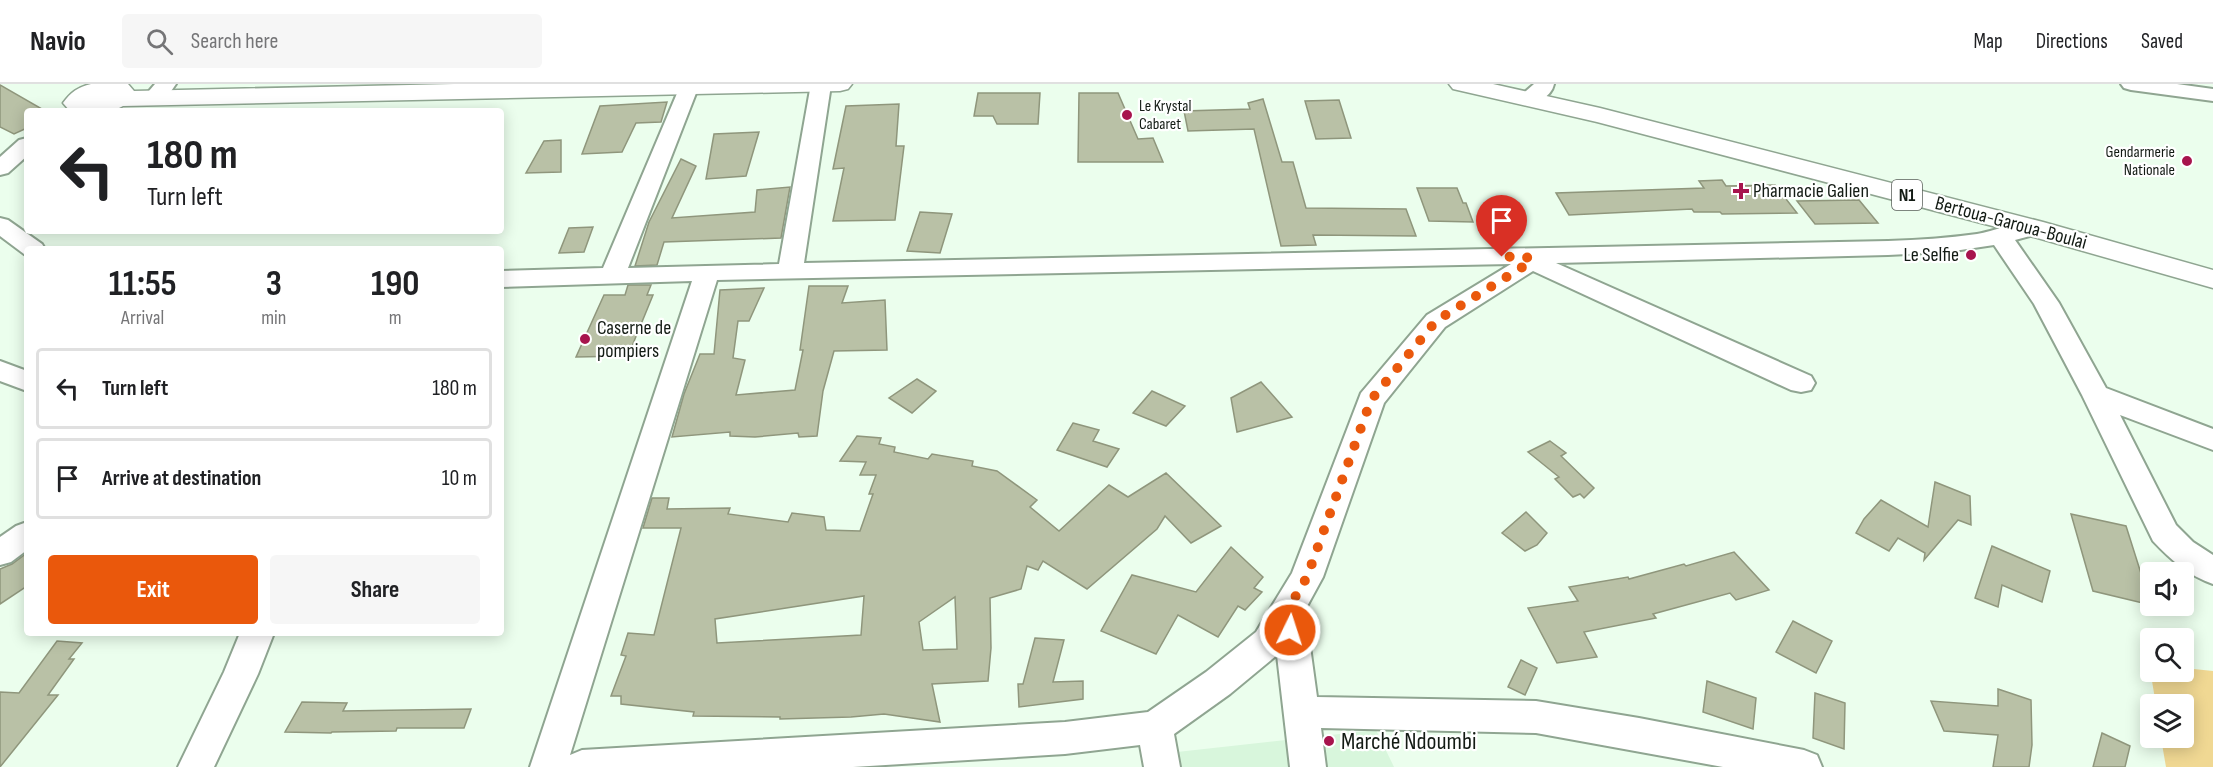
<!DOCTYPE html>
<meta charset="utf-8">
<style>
:root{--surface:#fff;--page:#f6f6f6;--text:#202124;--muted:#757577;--line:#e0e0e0;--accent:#ea580c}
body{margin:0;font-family:"Sofia Sans Condensed",sans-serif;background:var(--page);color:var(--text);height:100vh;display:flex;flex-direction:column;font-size:22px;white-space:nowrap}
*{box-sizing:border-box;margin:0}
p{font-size:20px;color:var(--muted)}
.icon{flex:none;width:33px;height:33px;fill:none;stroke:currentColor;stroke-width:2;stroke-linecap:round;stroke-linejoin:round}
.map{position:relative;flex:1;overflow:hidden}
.side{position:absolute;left:24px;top:162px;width:480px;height:390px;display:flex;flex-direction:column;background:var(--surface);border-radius:6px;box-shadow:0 3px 15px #0003}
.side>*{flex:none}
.hud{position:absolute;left:24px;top:24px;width:480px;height:126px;border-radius:6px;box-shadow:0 3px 15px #0003;background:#fff;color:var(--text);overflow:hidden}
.buttons{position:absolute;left:2140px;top:478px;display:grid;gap:12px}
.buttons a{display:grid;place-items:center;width:54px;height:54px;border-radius:6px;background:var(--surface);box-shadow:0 3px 15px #0003;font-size:30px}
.pin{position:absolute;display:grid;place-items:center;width:51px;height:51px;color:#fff;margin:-62px -26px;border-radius:50% 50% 50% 0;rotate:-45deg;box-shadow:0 0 6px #0007}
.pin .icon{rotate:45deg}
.me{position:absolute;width:66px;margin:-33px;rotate:4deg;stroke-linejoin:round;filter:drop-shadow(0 0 4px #0008)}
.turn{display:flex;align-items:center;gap:21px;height:126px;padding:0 24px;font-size:27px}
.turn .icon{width:78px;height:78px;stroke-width:2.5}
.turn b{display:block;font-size:42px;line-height:51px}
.eta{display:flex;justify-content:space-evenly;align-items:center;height:102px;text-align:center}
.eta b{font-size:36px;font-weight:700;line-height:42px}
.action{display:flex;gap:12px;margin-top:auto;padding:12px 24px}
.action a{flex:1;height:69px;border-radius:6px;background:var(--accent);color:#fff;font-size:24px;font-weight:700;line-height:69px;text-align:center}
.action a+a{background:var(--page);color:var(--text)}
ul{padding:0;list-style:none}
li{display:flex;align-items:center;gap:18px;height:81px;margin:0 12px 9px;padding:0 12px;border:3px solid var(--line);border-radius:6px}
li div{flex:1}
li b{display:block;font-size:22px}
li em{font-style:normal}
header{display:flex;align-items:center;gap:36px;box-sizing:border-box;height:84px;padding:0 30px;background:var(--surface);border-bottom:2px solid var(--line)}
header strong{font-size:28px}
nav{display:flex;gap:33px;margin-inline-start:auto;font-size:21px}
.search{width:420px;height:54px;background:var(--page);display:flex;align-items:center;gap:15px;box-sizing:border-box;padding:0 21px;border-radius:6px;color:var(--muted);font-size:22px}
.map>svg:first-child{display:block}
.built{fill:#d8f6dc}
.green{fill:#f0d893}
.building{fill:#b9c1a6;stroke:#8f967c;stroke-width:1.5;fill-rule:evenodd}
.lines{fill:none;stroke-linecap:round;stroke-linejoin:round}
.minor-casing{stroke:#8fa591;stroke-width:4}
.highway-casing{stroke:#8fa591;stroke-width:3}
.minor{fill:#fff;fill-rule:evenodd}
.highway{fill:#fff;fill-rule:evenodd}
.route{stroke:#ea580c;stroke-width:10;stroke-dasharray:0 18}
.poi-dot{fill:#a7144d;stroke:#fff;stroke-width:2}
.labels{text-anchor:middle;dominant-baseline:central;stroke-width:4.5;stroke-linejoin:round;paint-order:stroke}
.far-poi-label{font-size:16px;fill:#131b14;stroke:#fff;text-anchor:start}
.shield{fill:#fff;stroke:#5a5f5a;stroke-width:1.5}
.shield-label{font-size:18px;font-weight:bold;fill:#131b14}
.poi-label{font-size:20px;fill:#131b14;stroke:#fff;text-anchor:start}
.street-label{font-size:20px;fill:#131b14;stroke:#fff}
.near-poi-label{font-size:24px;fill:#131b14;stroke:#fff;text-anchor:start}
</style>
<header>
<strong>Navio</strong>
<div class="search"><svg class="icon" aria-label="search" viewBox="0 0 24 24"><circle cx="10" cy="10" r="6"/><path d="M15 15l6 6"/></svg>Search here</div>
<nav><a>Map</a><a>Directions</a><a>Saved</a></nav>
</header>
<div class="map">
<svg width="2213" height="683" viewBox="0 0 2213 683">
<rect width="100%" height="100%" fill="#ebfeed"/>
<path class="built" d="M 1376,646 L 1394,683 L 1180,683 L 1177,668 Z"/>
<path class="green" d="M 2149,579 L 2151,580 L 2151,588 L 2184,588 L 2184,584 L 2213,587 L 2213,683 L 2166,683 L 2161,654 L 2184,654 L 2184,621 L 2156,621 Z"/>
<g class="building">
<path d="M 0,1 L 42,25 L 27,27 L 27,44 L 14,50 L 0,43 Z"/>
<path d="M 978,9 L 1040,9 L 1038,40 L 997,40 L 993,32 L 974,32 Z"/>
<path d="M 1079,9 L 1118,9 L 1138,55 L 1153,54 L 1163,78 L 1078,78 Z"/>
<path d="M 1263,15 L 1282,78 L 1293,78 L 1306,124 L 1406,125 L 1416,152 L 1313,151 L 1316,161 L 1281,162 L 1254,45 L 1188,47 L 1184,27 L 1250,25 L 1248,19 Z"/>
<path d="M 1339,16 L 1351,54 L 1316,55 L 1305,17 Z"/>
<path d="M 667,18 L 661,38 L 636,39 L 622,68 L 582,70 L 600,22 Z"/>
<path d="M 899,20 L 896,62 L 904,62 L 895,136 L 833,137 L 844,84 L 833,85 L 846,22 Z"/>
<path d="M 759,48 L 746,92 L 706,95 L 714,50 Z"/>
<path d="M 561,56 L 561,88 L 526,89 L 544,57 Z"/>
<path d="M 681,75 L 696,82 L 672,134 L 755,128 L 757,106 L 790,103 L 781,154 L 664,158 L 657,181 L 635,182 L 649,138 Z"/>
<path d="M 1722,96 L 1726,102 L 1775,101 L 1797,129 L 1722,130 L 1720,128 L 1694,128 L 1692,125 L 1569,131 L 1556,109 L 1704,104 L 1699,97 Z"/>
<path d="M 1417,104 L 1457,104 L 1463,119 L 1466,119 L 1473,138 L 1429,137 Z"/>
<path d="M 1859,116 L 1878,139 L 1815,140 L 1797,117 Z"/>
<path d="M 920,128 L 952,130 L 940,169 L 907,167 Z"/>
<path d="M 593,143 L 584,168 L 559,169 L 569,144 Z"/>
<path d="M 628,201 L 651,201 L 647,211 L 653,211 L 628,272 L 576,273 L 604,211 L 625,211 Z"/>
<path d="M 809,202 L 848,202 L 842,219 L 885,216 L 887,266 L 834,267 L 823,307 L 817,352 L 799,353 L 798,349 L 755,353 L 730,352 L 730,348 L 672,353 L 684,310 L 700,270 L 714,270 L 720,206 L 764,204 L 749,237 L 738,237 L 733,274 L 745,276 L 736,311 L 795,306 L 803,266 L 800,266 Z"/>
<path d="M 917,295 L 936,307 L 912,329 L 889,314 Z"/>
<path d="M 1261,298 L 1292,333 L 1237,348 L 1231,314 Z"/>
<path d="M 1152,307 L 1185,322 L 1166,342 L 1133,329 Z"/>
<path d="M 1073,339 L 1099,346 L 1093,357 L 1119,365 L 1107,383 L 1057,366 Z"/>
<path d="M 857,352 L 881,354 L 879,360 L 895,363 L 894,368 L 928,375 L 932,370 L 973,377 L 972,382 L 997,387 L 1037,416 L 1030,423 L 1059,447 L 1109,401 L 1128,413 L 1166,389 L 1221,442 L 1191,459 L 1165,432 L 1157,445 L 1087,505 L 1043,477 L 1038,486 L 1027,482 L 1021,505 L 990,514 L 991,564 L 988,597 L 932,600 L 940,638 L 884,630 L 851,633 L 780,635 L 780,633 L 693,632 L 694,628 L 621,620 L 621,612 L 611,612 L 626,572 L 621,571 L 628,549 L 654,551 L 681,444 L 643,444 L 652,414 L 669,414 L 667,425 L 730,424 L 728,430 L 788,438 L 792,429 L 824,433 L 826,446 L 860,447 L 873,410 L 869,410 L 876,391 L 860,391 L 866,378 L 840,377 ZM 864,512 L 861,551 L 717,559 L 715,535 ZM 955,513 L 957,565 L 923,566 L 919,538 Z"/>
<path d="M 1550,357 L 1566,369 L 1561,372 L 1594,404 L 1584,414 L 1580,410 L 1573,413 L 1555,395 L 1559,393 L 1528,368 Z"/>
<path d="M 1935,398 L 1970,412 L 1971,441 L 1958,436 L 1924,476 L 1925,469 L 1898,454 L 1889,467 L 1856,449 L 1864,435 L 1881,416 L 1928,443 Z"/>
<path d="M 1526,428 L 1547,449 L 1537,461 L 1525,467 L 1502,449 Z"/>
<path d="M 2071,430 L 2126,442 L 2151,521 L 2093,507 Z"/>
<path d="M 1992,462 L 2050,487 L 2042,518 L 2002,501 L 1998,523 L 1975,514 Z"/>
<path d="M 1231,463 L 1263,493 L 1254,504 L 1262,508 L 1245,526 L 1238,522 L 1218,553 L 1178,531 L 1156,570 L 1101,547 L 1132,491 L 1196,508 Z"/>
<path d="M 1734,468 L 1769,506 L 1736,516 L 1730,509 L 1653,530 L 1656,534 L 1584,548 L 1597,573 L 1557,579 L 1528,524 L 1578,517 L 1569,503 L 1628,493 L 1629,495 L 1684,480 L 1686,482 Z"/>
<path d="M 27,469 L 27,502 L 0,520 L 0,485 L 12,480 Z"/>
<path d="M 1793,537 L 1832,557 L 1816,589 L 1776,568 Z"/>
<path d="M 1035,554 L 1064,556 L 1053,598 L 1083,597 L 1083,615 L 1019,623 L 1018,600 L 1023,600 Z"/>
<path d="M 57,557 L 82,559 L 69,575 L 74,575 L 48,611 L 58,611 L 0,683 L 0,608 L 19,609 Z"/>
<path d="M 1521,576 L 1537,584 L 1525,611 L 1508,603 Z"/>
<path d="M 1707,597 L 1756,614 L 1753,645 L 1703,628 Z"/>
<path d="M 1998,605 L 2031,616 L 2032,661 L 2029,683 L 1993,683 L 1998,651 L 1944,647 L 1931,617 L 1998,622 Z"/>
<path d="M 1815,609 L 1845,619 L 1844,665 L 1813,654 Z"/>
<path d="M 302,618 L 347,619 L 343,627 L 471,625 L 464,644 L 397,644 L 396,647 L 332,648 L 331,649 L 285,648 Z"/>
<path d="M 2102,649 L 2130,662 L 2125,683 L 2093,683 Z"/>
</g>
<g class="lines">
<defs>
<g id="minor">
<path d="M 155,0 L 176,0 C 168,12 160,23 145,19 L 142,15 Z"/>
<path d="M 681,0 L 695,0 L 698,4 L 628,184 L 779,180 L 811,0 L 831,1 L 804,179 L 1888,157 C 1918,156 1948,154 1977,150 C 1997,147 2022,134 2041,139 L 2045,144 L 2041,149 L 2015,156 L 2059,219 L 2106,304 L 2213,345 L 2213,366 L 2120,331 L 2176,441 L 2193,458 L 2213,471 L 2213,500 C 2189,492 2170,475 2153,457 L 2082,311 L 2034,220 L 1994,161 L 1947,168 L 1888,171 L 1556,179 L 1811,292 L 1815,299 L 1811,306 L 1801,308 L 1791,306 L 1533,187 L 1445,243 L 1384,319 L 1323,493 L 1305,526 L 1317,613 L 1536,617 L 1639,634 L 1804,666 L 1817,671 L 1822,683 L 1723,683 L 1536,649 L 1321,644 L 1326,683 L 1290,683 L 1277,571 L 1230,610 L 1174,650 L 1180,683 L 1144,683 L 1140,661 L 1065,670 L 853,683 L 530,683 L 692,197 L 501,203 L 501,187 L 603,184 ZM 1511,180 L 1427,231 L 1361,309 L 1292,489 L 1256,548 L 1206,588 L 1148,628 L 1065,638 L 582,666 L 570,671 L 717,196 Z"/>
<path d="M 1534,0 L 1554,0 C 1551,14 1534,22 1521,18 L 1518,14 Z"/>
<path d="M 2121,0 L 2177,0 L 2213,5 L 2213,17 L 2131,6 L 2124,4 Z"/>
<path d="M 27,54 L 27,72 L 8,89 L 0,91 L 0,73 L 19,56 Z"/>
<path d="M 0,134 L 8,136 L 42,160 L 45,165 L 27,165 L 27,171 L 24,170 L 0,152 Z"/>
<path d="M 0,277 L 27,287 L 27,307 L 0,297 Z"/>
<path d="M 27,438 L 27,466 L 11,478 L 0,481 L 0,453 L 16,442 Z"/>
<path d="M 240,549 L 274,549 L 258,590 L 214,683 L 178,683 L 224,588 Z"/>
</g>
<g id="highway">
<path d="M 91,0 L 128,0 L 134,7 L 454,0 L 852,0 L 848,5 L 840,7 L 123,22 L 113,27 L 70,27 L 63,19 C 71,8 78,3 91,0 Z"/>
<path d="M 1449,0 L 1493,0 L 1600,24 L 2043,138 L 2213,186 L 2213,204 L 2023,150 L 1597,38 L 1453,5 Z"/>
</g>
</defs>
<use href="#minor" class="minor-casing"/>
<use href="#highway" class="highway-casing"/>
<use href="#minor" class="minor"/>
<use href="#highway" class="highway"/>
</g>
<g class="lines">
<path class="route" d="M 1290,546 L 1288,525 L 1307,493 L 1371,316 L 1436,237 L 1532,177 L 1525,172 L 1502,173"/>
</g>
<g class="poi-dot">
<circle cx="1127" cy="31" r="6"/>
<circle cx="2187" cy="77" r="6"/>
<path d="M1738 98h6v6h6v6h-6v6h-6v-6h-6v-6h6z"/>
<circle cx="1971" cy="171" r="6"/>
<circle cx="585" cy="255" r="6"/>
<circle cx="1329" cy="657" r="6"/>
</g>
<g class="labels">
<g class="far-poi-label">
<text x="1139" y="22">Le Krystal<tspan x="1139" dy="18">Cabaret</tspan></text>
<text x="2175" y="68" text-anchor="end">Gendarmerie<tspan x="2175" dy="18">Nationale</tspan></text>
</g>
<rect class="shield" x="1892" y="96" width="30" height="30" rx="4.5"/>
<g class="shield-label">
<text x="1907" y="111">N1</text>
</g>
<g class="poi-label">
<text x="1753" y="107">Pharmacie Galien</text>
<text x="1959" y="171" text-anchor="end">Le Selfie</text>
<text x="597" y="244">Caserne de<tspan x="597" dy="23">pompiers</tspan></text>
</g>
<g class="street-label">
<text transform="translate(2011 139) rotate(15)">Bertoua-Garoua-Boulai</text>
</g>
<g class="near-poi-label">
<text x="1341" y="657">Marché Ndoumbi</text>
</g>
</g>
</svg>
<div class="buttons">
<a><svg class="icon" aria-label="sound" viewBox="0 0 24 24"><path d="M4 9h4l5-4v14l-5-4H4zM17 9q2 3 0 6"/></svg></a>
<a><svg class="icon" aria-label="search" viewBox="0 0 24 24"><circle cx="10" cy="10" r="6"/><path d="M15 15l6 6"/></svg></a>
<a><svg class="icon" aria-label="layers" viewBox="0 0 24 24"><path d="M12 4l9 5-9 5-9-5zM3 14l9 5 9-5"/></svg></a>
</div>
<div class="pin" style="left:1502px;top:173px;background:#d93025"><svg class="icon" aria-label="arrive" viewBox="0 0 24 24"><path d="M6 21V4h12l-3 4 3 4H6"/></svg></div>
<svg class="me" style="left:1290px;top:546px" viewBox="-20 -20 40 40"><circle r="17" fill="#ea580c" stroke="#fff" stroke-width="3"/><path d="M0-11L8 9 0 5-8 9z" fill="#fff"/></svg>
<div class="hud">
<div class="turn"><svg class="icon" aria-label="left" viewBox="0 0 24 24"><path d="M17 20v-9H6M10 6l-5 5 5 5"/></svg><div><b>180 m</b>Turn left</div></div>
</div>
<section class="side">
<div class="eta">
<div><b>11:55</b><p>Arrival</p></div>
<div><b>3</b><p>min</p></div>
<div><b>190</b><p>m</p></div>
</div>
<ul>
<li><svg class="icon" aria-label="left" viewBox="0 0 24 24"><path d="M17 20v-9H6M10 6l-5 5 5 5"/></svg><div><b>Turn left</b></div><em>180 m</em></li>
<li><svg class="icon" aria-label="arrive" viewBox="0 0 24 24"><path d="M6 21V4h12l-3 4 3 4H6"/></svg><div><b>Arrive at destination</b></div><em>10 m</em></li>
</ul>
<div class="action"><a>Exit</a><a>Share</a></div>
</section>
</div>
